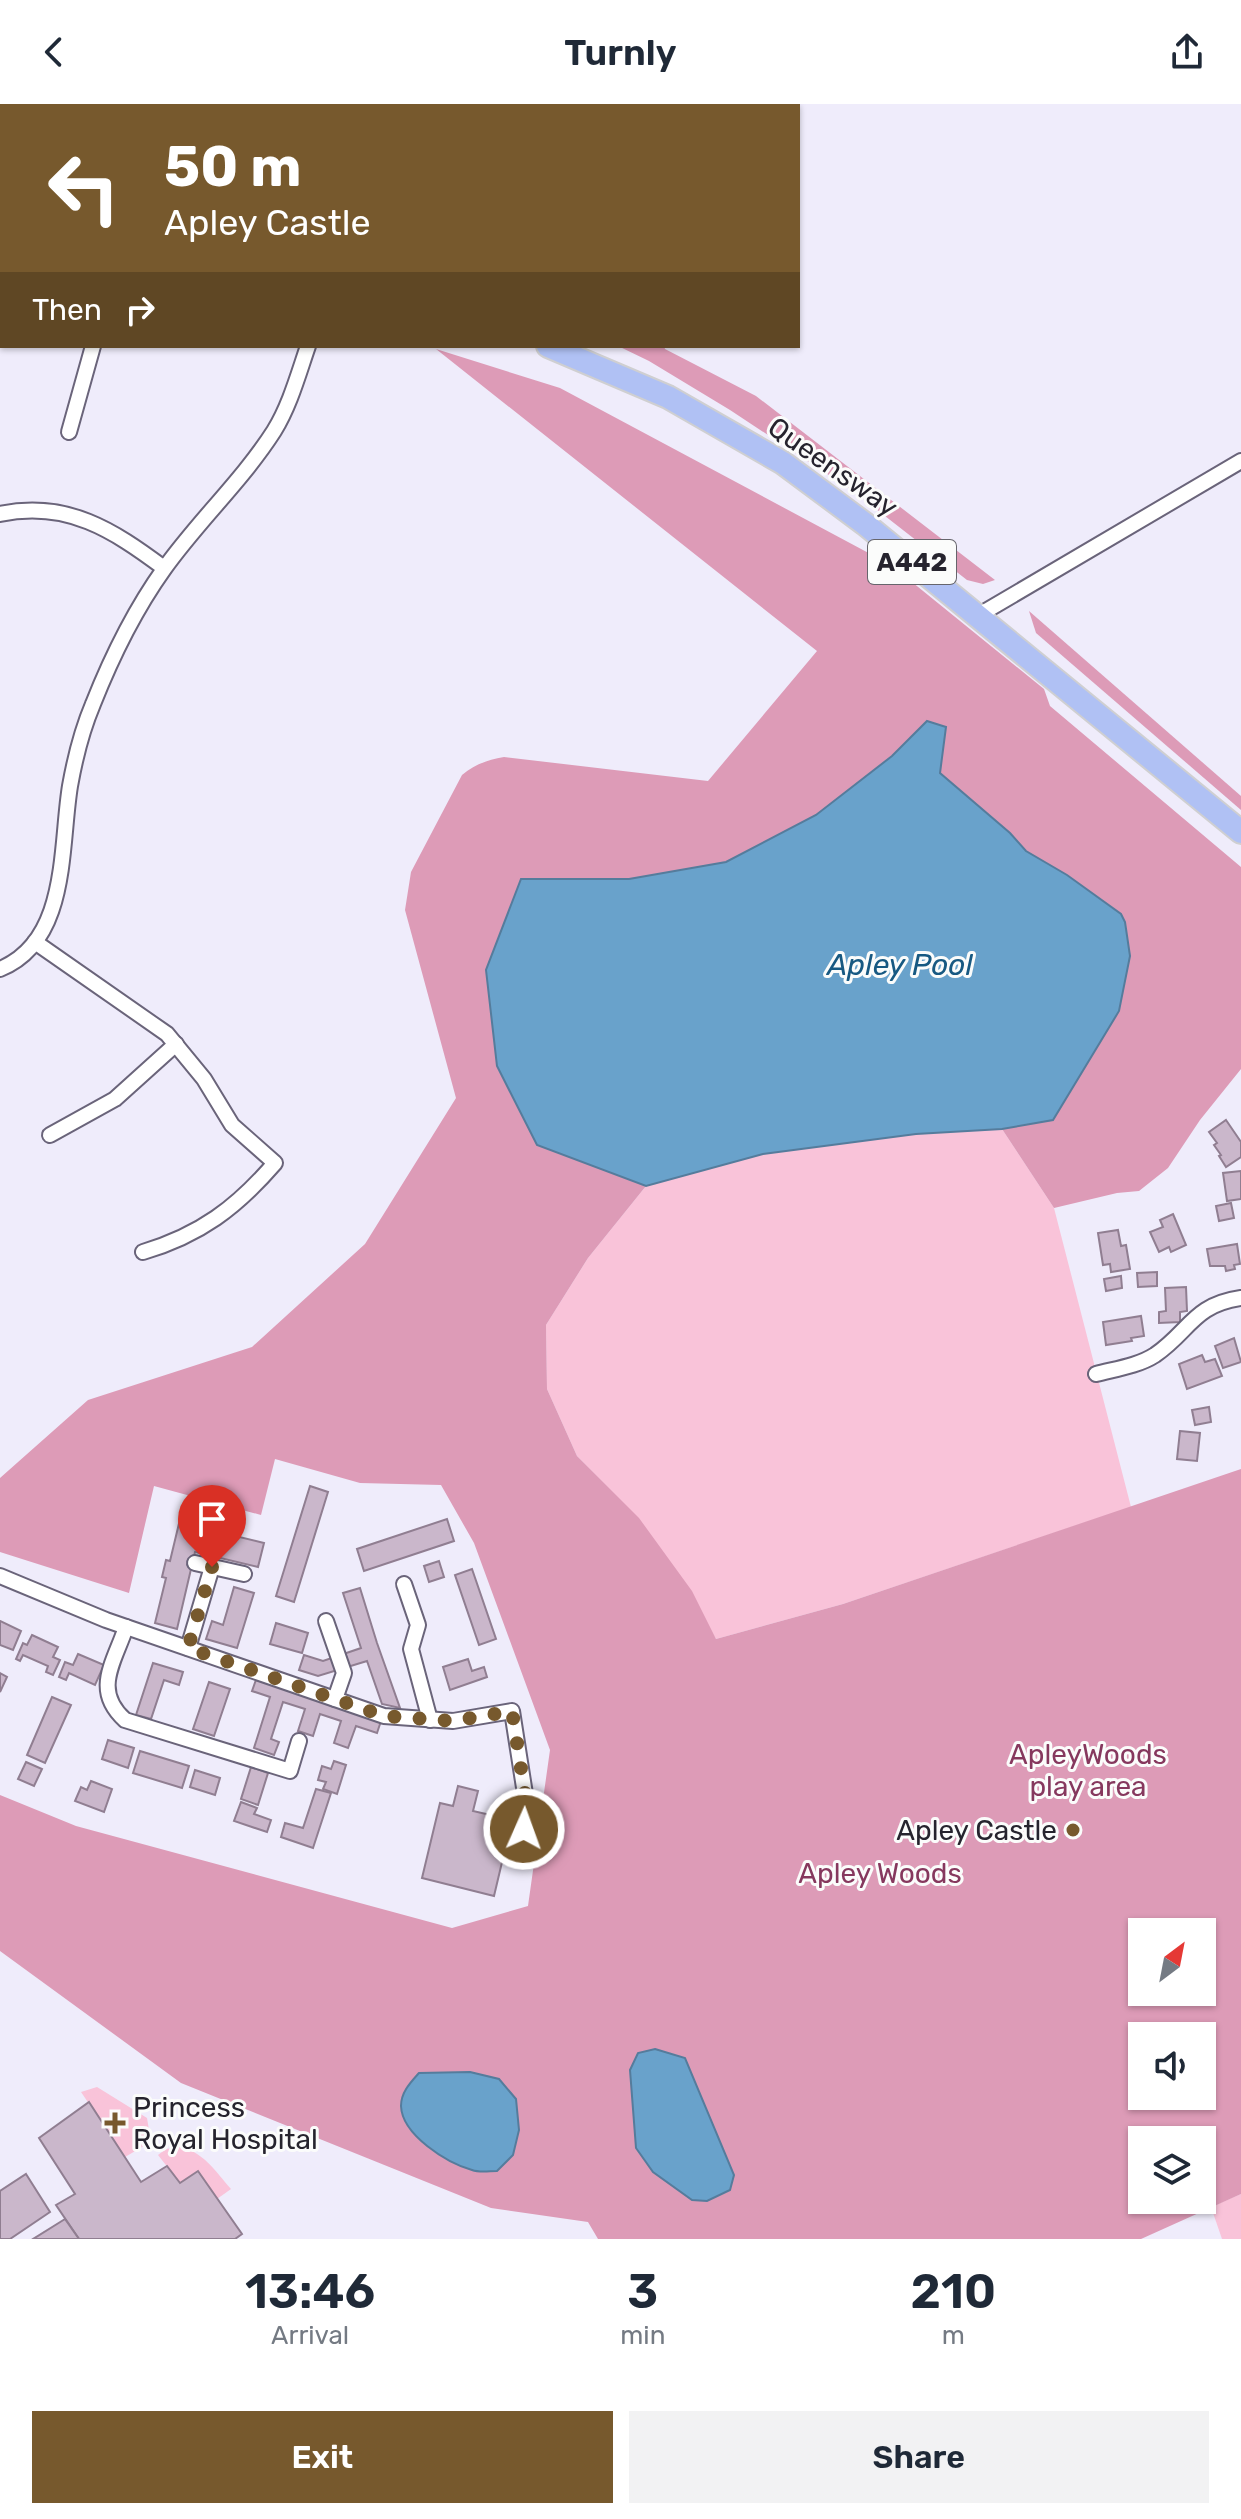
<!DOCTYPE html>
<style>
:root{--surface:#fff;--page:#f2f2f3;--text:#1f2937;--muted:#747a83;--accent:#77592d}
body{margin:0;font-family:Rubik,sans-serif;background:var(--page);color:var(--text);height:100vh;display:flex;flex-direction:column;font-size:30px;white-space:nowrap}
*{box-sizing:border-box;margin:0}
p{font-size:26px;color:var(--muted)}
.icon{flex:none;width:44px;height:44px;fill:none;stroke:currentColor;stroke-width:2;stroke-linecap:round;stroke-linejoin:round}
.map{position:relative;height:2135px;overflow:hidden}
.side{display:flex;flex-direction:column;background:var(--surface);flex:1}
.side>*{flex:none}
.banner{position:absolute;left:0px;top:0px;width:800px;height:244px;box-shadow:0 2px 6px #0004;background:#77592d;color:#fff;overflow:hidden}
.needle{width:52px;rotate:32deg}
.fabs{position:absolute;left:1128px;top:1814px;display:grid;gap:16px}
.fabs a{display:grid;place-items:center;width:88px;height:88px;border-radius:0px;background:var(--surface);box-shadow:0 2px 6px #0004;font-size:40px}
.pin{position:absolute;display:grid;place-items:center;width:68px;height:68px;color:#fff;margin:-82px -34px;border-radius:50% 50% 50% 0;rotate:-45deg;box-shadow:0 0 8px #0007}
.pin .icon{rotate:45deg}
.me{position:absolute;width:88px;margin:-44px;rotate:2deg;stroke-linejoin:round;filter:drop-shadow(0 0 6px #0008)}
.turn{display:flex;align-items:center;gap:28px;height:168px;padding:0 32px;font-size:36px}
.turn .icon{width:104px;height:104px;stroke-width:2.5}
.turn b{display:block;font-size:56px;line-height:68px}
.then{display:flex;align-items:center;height:76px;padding:0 32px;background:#0003;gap:16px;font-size:30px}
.eta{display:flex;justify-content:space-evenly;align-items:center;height:136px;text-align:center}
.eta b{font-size:48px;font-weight:600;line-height:56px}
.cta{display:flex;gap:16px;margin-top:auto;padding:16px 32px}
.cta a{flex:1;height:92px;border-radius:0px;background:var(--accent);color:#fff;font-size:32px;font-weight:600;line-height:92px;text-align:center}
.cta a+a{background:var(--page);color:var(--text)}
header{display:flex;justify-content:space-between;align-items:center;height:104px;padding:0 32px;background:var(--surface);font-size:36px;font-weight:600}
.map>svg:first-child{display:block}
.green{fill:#f9c3d9}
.forest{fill:#dd9bb7;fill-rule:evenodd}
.water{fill:#69a2cb;stroke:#557c9c;stroke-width:2}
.building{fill:#cab7cb;stroke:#907e91;stroke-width:2}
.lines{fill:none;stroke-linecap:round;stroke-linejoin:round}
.minor-casing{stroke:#6a647a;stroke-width:18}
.primary-casing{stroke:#cfcfd1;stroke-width:26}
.minor{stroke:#fff;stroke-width:14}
.primary{stroke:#b0c1f4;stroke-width:22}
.route{stroke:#77592d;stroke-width:14;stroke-dasharray:0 25.2}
.poi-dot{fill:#77592d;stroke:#fbfcfb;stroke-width:3}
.labels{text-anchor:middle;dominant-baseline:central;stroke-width:6;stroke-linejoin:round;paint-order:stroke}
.shield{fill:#fbfcfb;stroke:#66656c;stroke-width:2}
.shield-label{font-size:26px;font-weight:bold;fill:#26242e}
.street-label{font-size:28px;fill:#26242e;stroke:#fbfcfb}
.park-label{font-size:28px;fill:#86385e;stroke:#fbfcfb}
.poi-label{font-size:28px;fill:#26242e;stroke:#fbfcfb;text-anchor:end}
.water-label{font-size:30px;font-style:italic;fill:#175982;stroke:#fbfcfb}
</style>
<header><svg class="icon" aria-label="back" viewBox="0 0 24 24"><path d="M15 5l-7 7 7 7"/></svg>Turnly<svg class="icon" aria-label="share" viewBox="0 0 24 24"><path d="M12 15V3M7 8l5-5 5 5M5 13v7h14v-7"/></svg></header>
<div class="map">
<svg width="1241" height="2135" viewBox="0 0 1241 2135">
<rect width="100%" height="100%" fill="#efecfb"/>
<g class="green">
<path d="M 1002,1025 L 1054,1104 L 1131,1403 L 843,1500 L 716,1535 L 639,1415 L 577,1352 L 547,1285 L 546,1221 L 588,1154 L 646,1082 L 763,1050 L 916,1030 Z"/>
<path d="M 97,1983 L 147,2014 L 149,2026 L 144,2031 L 149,2039 L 125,2053 L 81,1988 Z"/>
<path d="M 179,2043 C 202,2046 216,2068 231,2085 L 217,2095 L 198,2067 L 180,2079 L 158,2051 L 166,2045 Z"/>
<path d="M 1241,2090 L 1241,2135 L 1222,2135 L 1211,2103 Z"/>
</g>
<g class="forest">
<path d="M 618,242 L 664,242 L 665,245 L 756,292 L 995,476 L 983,480 L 967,476 L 853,387 L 730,306 L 649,257 Z"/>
<path d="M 436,245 L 560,284 L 891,461 L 1044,585 L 1050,602 L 1241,763 L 1241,965 L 1200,1016 L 1168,1064 L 1139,1087 L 1117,1089 L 1054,1104 L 1002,1025 L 1053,1016 L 1121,810 L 1067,771 L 1026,747 L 1009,729 L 940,669 L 946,623 L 927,617 L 892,652 L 816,711 L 726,758 L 629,775 L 521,775 L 537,1041 L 646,1082 L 588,1154 L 546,1221 L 547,1285 L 577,1352 L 639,1414 L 692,1487 L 716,1535 L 843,1500 L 1241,1365 L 1241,2090 L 1141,2135 L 598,2135 L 588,2118 L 491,2104 L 181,1979 L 0,1847 L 0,1691 L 76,1722 L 452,1824 L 528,1802 L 550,1646 L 474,1439 L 441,1381 L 360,1379 L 275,1355 L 261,1411 L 154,1382 L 129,1489 L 0,1448 L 0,1374 L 88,1296 L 252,1243 L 365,1140 L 456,994 L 405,806 L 411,768 L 462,671 C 475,660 488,656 504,653 L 708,677 L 817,547 ZM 1142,1828 L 1202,1828 L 1202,1888 L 1142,1888 ZM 1142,1932 L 1202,1932 L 1202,1992 L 1142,1992 ZM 470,1968 L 516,1995 C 519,2028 521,2042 497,2067 L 474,2067 L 406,1984 L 419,1969 ZM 1142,2036 L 1202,2036 L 1202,2096 L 1142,2096 Z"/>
<path d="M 1029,507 L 1241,692 L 1241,706 L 1036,529 Z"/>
</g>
<g class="water">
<path d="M 927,617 L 946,623 L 940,669 L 1010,729 L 1026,747 L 1067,771 L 1121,810 L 1125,818 L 1130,852 L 1119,907 L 1053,1016 L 1002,1025 L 916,1030 L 763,1050 L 646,1082 L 537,1041 L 497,962 L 486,866 L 521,775 L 629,775 L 726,758 L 816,711 L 892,652 Z"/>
<path d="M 655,1945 L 685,1954 L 734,2071 L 730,2086 L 707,2097 L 692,2096 L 653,2068 L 636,2044 L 630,1966 L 638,1949 Z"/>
<path d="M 470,1968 L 499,1975 L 516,1995 L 519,2026 L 513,2051 L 497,2067 C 489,2067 480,2069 472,2066 C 447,2059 402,2031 401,2002 C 401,1988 411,1978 419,1969 Z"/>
</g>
<g class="building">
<path d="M 1226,1016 L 1241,1038 L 1241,1053 L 1226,1063 L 1219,1052 L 1221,1051 L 1214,1041 L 1217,1039 L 1209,1028 Z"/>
<path d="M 1241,1067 L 1241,1095 L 1227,1097 L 1223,1069 Z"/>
<path d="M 1231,1099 L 1234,1114 L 1219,1117 L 1216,1102 Z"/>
<path d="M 1173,1110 L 1186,1141 L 1171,1148 L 1169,1143 L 1159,1148 L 1150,1128 L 1163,1123 L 1160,1116 Z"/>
<path d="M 1118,1126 L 1121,1142 L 1126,1141 L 1130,1165 L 1111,1168 L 1110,1160 L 1103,1161 L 1098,1129 Z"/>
<path d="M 1237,1140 L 1240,1160 L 1234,1161 L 1235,1165 L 1226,1167 L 1225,1162 L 1210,1162 L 1207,1145 Z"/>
<path d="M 1157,1168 L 1157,1182 L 1138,1183 L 1137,1169 Z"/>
<path d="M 1121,1172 L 1122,1184 L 1106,1187 L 1104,1175 Z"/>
<path d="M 1186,1183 L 1187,1207 L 1180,1208 L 1180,1218 L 1159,1219 L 1159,1208 L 1166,1207 L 1165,1184 Z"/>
<path d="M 1141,1212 L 1144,1232 L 1131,1234 L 1132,1237 L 1106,1241 L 1103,1218 Z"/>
<path d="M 1234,1234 L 1241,1258 L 1223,1264 L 1215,1242 Z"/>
<path d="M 1202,1251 L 1205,1258 L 1215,1255 L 1222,1272 L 1187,1285 L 1179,1260 Z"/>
<path d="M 1209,1303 L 1211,1318 L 1195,1321 L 1192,1306 Z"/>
<path d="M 1180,1327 L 1200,1329 L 1197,1357 L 1177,1355 Z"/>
<path d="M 310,1382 L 328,1388 L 294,1498 L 276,1492 Z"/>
<path d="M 181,1411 L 204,1417 L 202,1424 L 264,1439 L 258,1463 L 195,1448 L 177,1525 L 155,1519 L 166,1474 L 162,1473 L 166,1456 L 170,1457 Z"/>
<path d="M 447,1415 L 454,1437 L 364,1467 L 357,1445 Z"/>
<path d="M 439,1457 L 444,1473 L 429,1478 L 424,1462 Z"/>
<path d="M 472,1465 L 496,1535 L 479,1541 L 455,1471 Z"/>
<path d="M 234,1483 L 254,1489 L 237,1544 L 206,1535 L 212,1517 L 223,1521 Z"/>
<path d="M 360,1484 L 377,1539 L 400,1604 L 382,1600 L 367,1557 L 318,1572 L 299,1566 L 304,1551 L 323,1557 L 361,1544 L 343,1489 Z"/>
<path d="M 0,1517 L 21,1527 L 13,1546 L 0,1541 Z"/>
<path d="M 276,1519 L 308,1529 L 302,1549 L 270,1540 Z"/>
<path d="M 32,1531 L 58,1543 L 53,1553 L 60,1556 L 53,1571 L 46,1568 L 48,1562 L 23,1551 L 20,1557 L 16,1555 L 23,1539 L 27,1541 Z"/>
<path d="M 78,1550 L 104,1561 L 95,1581 L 69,1569 L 66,1576 L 59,1573 L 65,1558 L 73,1561 Z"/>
<path d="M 468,1555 L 472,1567 L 484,1563 L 487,1573 L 450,1586 L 443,1563 Z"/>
<path d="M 153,1559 L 183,1568 L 179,1581 L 164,1576 L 151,1615 L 136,1611 Z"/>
<path d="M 0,1569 L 7,1573 L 0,1588 Z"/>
<path d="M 257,1573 L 382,1614 L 377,1629 L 356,1622 L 348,1644 L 334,1639 L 341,1617 L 320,1610 L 313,1632 L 298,1627 L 305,1605 L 283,1598 L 271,1635 L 279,1638 L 274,1651 L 254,1644 L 270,1593 L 252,1587 Z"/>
<path d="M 209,1578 L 230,1585 L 214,1632 L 193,1625 Z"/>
<path d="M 52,1593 L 71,1601 L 45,1659 L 27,1651 Z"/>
<path d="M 108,1636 L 134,1644 L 128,1664 L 102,1655 Z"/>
<path d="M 140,1647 L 189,1662 L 182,1684 L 133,1669 Z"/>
<path d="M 334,1657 L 346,1661 L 337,1690 L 323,1685 L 326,1678 L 318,1676 L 322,1662 L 331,1665 Z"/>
<path d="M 26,1658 L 42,1665 L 34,1682 L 18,1675 Z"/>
<path d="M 251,1663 L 268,1669 L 258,1701 L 241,1695 Z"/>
<path d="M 195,1666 L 220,1674 L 215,1691 L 190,1683 Z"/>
<path d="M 91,1677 L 112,1685 L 104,1708 L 75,1697 L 81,1683 L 87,1686 Z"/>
<path d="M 458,1682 L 478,1687 L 473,1707 L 512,1716 L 494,1792 L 422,1774 L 440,1699 L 453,1702 Z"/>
<path d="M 316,1685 L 331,1689 L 313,1744 L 281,1733 L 285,1719 L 303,1724 Z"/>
<path d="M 241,1698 L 257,1704 L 254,1710 L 271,1716 L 267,1728 L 234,1717 Z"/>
<path d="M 89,1998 L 141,2078 L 167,2062 L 180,2079 L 198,2067 L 242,2130 L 235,2135 L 79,2135 L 56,2101 L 75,2090 L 39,2034 Z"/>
<path d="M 26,2070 L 50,2108 L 10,2135 L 0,2135 L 0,2087 Z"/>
<path d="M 65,2115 L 79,2135 L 33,2135 Z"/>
</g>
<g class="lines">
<defs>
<g id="minor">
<path d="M 0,180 L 2,181"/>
<path d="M 69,328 L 93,242"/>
<path d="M 0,410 C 67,396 113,426 164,464"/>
<path d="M 979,511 L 1241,357"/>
<path d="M 35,838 L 167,930 L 204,975 L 232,1021 L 275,1059 C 236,1104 200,1131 143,1148"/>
<path d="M 0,865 C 69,837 60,743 70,682 C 75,654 82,626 93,600 C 112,552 134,507 164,465 C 198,417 242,377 274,327 C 290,301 298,271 308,242"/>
<path d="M 50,1031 L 115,995 L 176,940"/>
<path d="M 1096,1270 C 1115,1265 1138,1262 1155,1251 C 1190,1227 1193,1201 1241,1194"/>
<path d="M 195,1459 L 244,1470"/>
<path d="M 0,1472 L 106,1516 L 384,1612 L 453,1617 L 512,1607 L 525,1690 L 520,1745"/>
<path d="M 404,1480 L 418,1521 L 411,1545 L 430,1616"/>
<path d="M 326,1517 L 344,1569 L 335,1595"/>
<path d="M 126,1523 C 114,1559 92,1586 125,1616 L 290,1667 L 299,1637"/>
<path d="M 188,1544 L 212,1463"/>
</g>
<g id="primary">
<path d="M 0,49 L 2,50"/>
<path d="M 548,242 L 668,293 L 783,359 L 865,420 L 1241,728"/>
</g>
</defs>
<use href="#minor" class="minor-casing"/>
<use href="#primary" class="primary-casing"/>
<use href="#minor" class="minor"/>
<use href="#primary" class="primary"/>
</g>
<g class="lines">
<path class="route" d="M 212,1463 L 188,1544 L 384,1612 L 453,1617 L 512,1607 L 525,1690 L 524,1725"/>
</g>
<g class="poi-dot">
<circle cx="1073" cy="1726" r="8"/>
<path d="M111 2007h8v8h8v8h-8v8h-8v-8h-8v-8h8z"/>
</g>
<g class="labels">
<rect class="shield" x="868" y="436" width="88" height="44" rx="6"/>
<g class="shield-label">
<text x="912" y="458">A442</text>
</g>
<g class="street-label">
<text transform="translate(833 363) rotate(35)">Queensway</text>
</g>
<g class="park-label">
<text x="1088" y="1650">ApleyWoods<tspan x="1088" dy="32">play area</tspan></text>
<text x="880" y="1769">Apley Woods</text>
</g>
<g class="poi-label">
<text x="1057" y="1726">Apley Castle</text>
<text x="133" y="2003" text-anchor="start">Princess<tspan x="133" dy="32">Royal Hospital</tspan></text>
</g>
<g class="water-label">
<text x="900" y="861">Apley Pool</text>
</g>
</g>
</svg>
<div class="fabs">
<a><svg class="needle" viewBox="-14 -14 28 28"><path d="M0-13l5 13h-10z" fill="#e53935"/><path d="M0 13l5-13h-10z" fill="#747a83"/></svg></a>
<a><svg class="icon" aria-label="sound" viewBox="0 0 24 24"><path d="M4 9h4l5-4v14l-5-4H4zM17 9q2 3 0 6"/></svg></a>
<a><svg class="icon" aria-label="layers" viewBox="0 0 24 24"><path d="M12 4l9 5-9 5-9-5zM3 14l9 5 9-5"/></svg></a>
</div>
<div class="pin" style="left:212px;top:1463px;background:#d93025"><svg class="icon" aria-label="arrive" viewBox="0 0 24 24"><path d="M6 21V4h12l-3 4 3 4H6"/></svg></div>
<svg class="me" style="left:524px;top:1725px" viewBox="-20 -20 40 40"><circle r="17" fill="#77592d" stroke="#fff" stroke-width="3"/><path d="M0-11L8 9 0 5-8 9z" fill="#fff"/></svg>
<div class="banner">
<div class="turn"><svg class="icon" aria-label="left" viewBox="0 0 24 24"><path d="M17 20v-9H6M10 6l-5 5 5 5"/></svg><div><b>50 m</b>Apley Castle</div></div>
<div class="then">Then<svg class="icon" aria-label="right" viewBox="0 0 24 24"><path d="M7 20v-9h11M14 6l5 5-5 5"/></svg></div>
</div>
</div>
<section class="side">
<div class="eta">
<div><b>13:46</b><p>Arrival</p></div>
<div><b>3</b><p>min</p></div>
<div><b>210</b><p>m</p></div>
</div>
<div class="cta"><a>Exit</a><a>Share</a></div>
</section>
